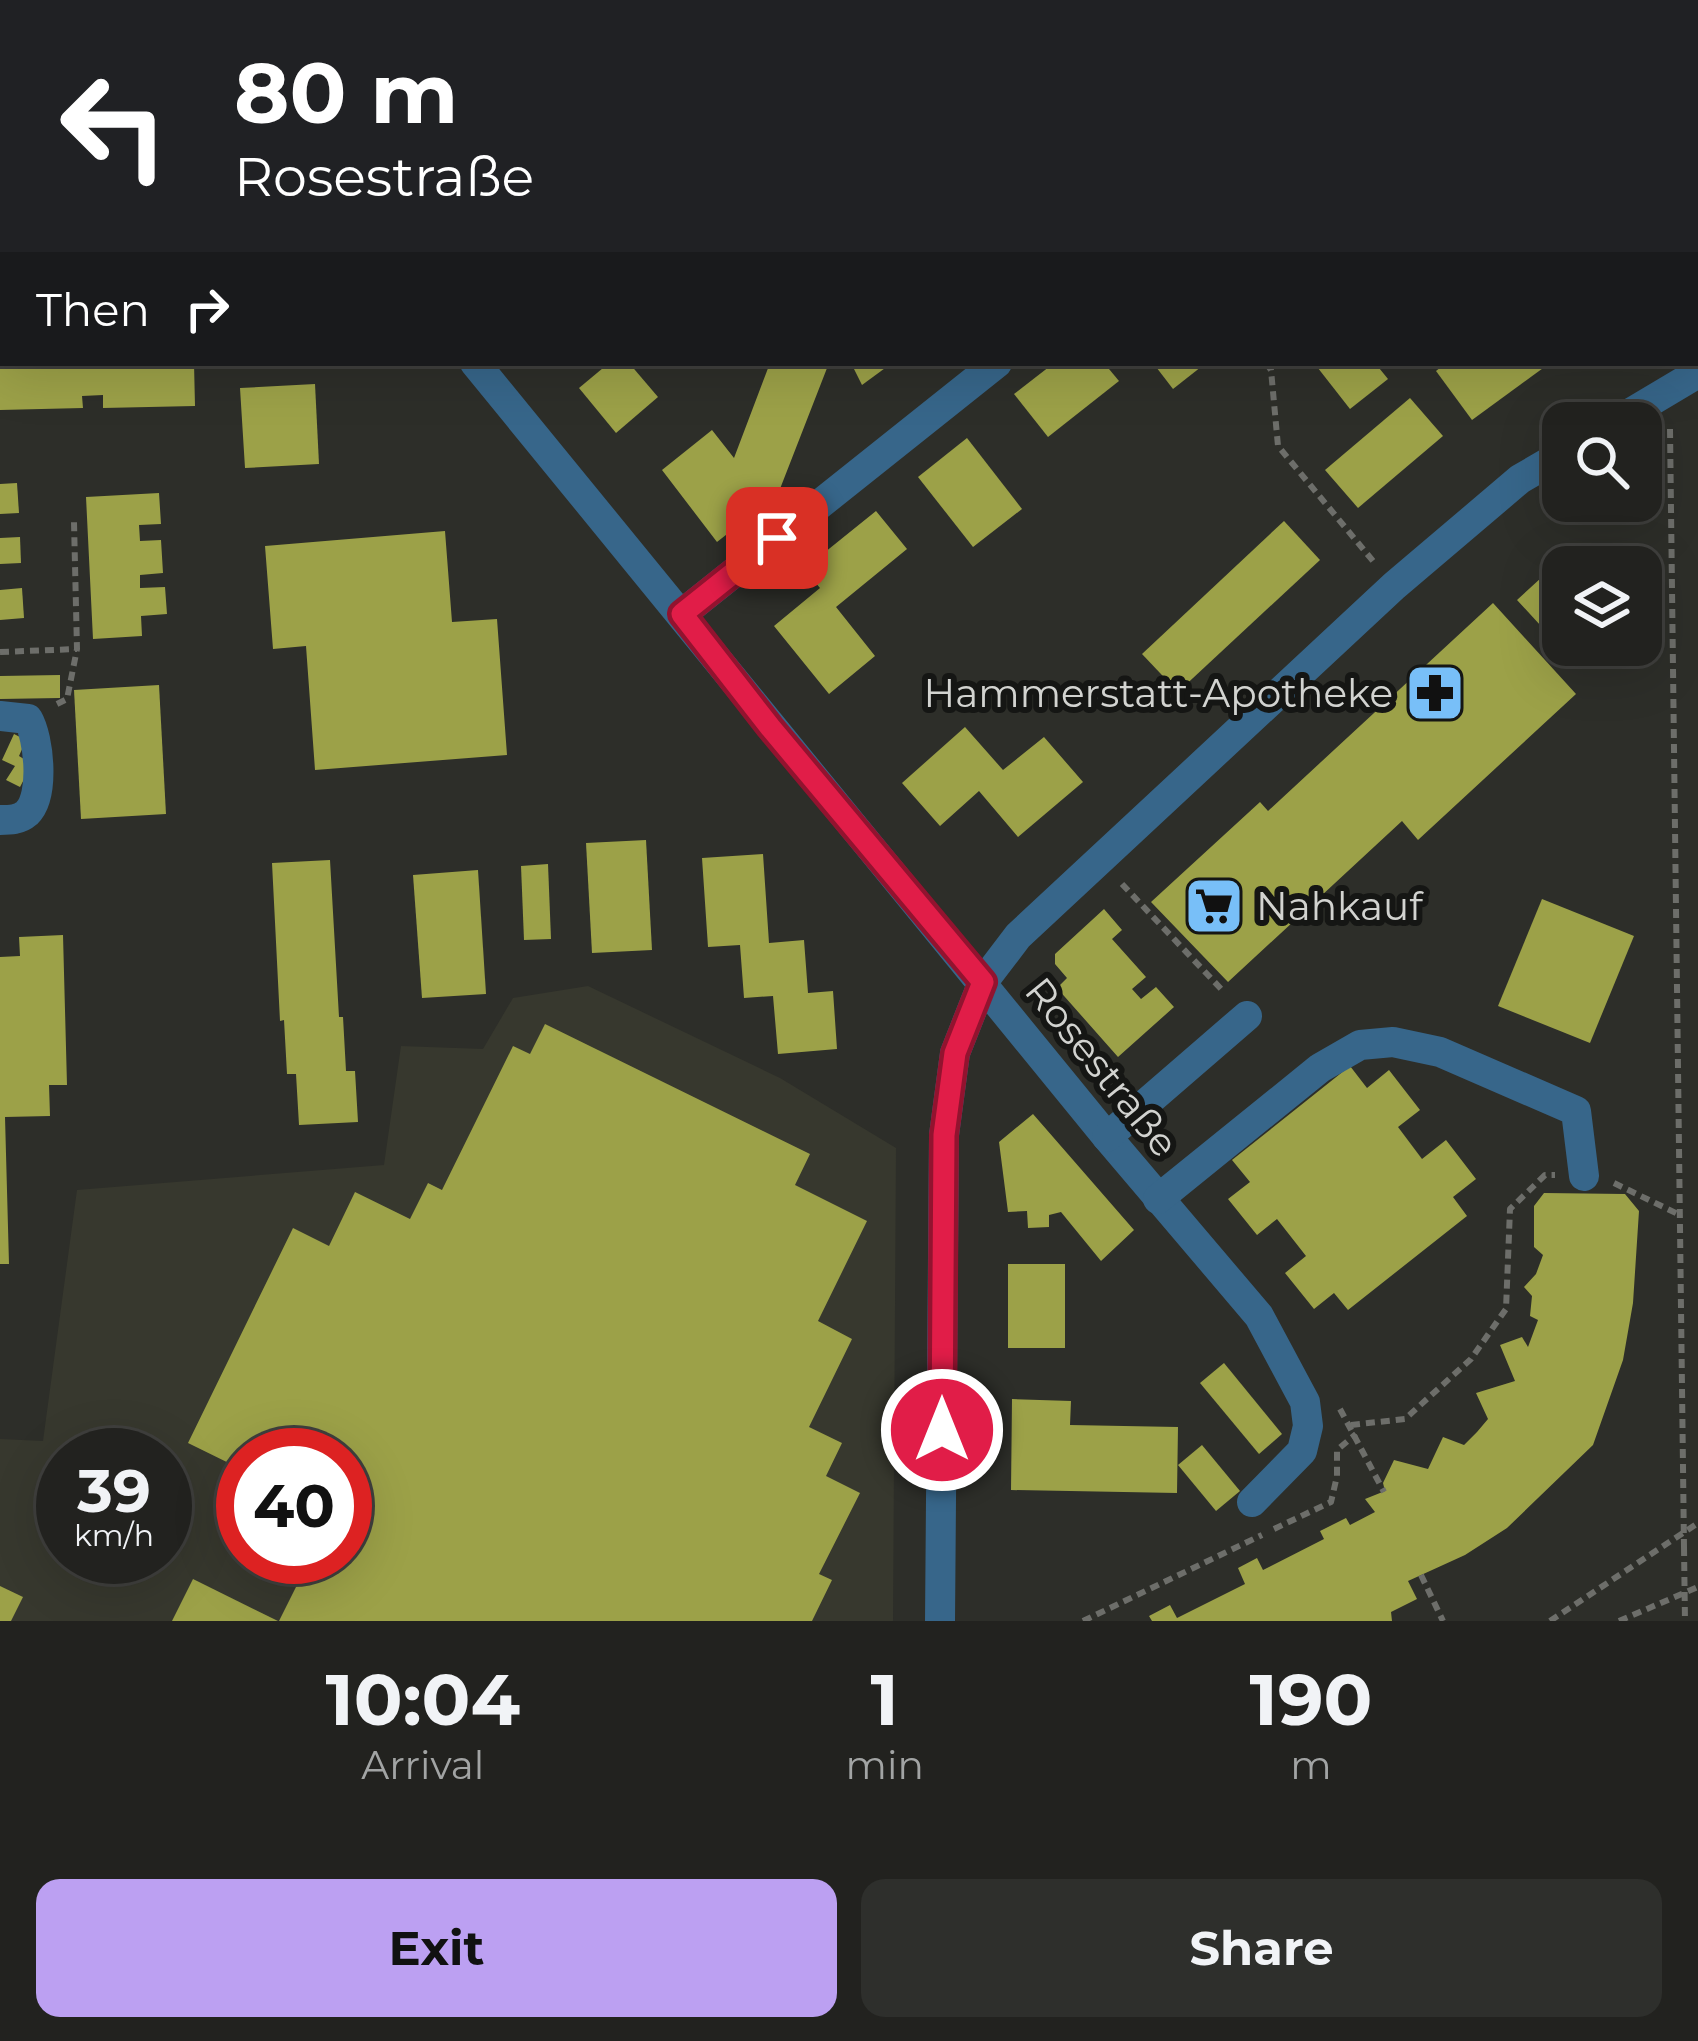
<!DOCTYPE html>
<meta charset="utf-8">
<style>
:root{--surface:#22221f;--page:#2e2f2c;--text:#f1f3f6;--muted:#a2a4a4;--line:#3f3f3d;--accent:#bca0f2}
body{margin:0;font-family:Montserrat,sans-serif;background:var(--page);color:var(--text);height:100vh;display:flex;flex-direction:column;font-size:45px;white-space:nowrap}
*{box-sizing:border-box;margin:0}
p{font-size:39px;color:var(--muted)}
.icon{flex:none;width:66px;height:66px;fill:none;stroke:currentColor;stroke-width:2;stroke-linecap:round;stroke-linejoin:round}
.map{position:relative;height:1621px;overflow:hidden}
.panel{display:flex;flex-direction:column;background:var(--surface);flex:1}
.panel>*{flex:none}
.guide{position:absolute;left:0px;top:0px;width:1698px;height:366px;box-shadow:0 12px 48px #0002,0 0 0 3px var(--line);background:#202124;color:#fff;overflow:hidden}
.tools{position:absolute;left:1542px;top:402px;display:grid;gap:24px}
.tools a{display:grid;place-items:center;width:120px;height:120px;border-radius:24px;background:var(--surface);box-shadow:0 12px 48px #0002,0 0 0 3px var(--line);font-size:60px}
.speed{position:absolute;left:36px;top:1428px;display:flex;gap:24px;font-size:60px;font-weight:700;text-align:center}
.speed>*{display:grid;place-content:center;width:156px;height:156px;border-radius:50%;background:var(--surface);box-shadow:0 12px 48px #0002,0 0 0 3px var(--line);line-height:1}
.speed small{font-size:30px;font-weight:400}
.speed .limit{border:18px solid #d22;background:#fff;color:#111}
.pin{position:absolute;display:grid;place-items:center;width:102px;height:102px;color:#fff;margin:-51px;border-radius:24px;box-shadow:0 6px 18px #0006}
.me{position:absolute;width:132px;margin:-66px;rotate:0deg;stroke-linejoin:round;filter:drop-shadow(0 0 9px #0008)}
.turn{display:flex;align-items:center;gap:42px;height:252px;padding:0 36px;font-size:54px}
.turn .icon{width:156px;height:156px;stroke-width:2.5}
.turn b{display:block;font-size:84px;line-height:102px}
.then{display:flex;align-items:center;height:114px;padding:0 36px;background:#0003;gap:24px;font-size:45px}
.eta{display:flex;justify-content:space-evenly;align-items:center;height:204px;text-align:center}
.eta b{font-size:72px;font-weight:700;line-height:84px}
.button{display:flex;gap:24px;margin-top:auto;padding:24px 36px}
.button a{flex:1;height:138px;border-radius:24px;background:var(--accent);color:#111;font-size:48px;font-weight:700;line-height:138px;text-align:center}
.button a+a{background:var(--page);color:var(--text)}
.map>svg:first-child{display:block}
.built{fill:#37382e;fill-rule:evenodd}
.building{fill:#9ca148}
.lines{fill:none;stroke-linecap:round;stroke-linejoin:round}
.path{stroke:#6d6e6a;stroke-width:6;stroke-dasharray:9 6;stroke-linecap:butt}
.minor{stroke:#37668a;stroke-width:30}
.path-bridge{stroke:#6d6e6a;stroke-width:6;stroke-dasharray:9 6;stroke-linecap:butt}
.route-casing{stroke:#92132f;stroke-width:30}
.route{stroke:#e11d48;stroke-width:21}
.labels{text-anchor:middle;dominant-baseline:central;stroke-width:12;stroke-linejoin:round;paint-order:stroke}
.poi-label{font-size:39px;fill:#d2d3d0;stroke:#151614;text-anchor:end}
.street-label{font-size:39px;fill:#d2d3d0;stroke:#151614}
</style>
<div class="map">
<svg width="1698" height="1621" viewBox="0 0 1698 1621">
<rect width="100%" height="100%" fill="#2d2e29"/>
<path class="built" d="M 588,986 L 780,1078 L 896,1148 L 893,1621 L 0,1621 L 0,1439 L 43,1441 L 77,1190 L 384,1165 L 401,1046 L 483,1049 L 513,998 ZM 63,1455 L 165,1455 L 165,1557 L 63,1557 ZM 243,1455 L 345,1455 L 345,1557 L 243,1557 Z"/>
<g class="building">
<path d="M 0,363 L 194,363 L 195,406 L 103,408 L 103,395 L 82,396 L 83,408 L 0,410 Z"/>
<path d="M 609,363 L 629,363 L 658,397 L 616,433 L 579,388 Z"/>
<path d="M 770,363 L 829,363 L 778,494 L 717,542 L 662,470 L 712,430 L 734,458 Z"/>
<path d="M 851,363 L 892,363 L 862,385 Z"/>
<path d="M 1054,363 L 1104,363 L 1119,381 L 1048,437 L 1014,394 Z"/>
<path d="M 1153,363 L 1206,363 L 1173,389 Z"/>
<path d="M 1314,363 L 1375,363 L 1388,379 L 1350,409 Z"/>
<path d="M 1446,363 L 1550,363 L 1472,420 L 1436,371 Z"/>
<path d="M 315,384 L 319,464 L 245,468 L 240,388 Z"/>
<path d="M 1410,398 L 1443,436 L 1358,508 L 1325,470 Z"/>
<path d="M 967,438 L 1022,509 L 973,547 L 918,477 Z"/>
<path d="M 17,483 L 19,513 L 0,514 L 0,484 Z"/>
<path d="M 159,493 L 161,524 L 139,525 L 140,541 L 161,540 L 163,573 L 140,575 L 140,588 L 165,587 L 167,614 L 141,616 L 142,636 L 93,639 L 86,497 Z"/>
<path d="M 876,511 L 907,549 L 836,607 L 875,656 L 829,694 L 774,626 L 820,588 L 804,569 Z"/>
<path d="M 1284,521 L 1320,560 L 1178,692 L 1142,654 Z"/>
<path d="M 445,531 L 452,622 L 497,619 L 507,755 L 315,770 L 306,646 L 273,649 L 265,546 Z"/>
<path d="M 20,537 L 21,563 L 0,564 L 0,538 Z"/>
<path d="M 1553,567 L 1563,578 L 1563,645 L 1592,645 L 1574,662 L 1517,600 Z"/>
<path d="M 22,588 L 24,618 L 0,620 L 0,590 Z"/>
<path d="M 1493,603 L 1576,694 L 1418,840 L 1402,821 L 1228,982 L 1151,902 L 1260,802 L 1268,811 Z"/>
<path d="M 60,675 L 60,698 L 0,699 L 0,676 Z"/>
<path d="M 159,685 L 166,814 L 81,819 L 74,690 Z"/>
<path d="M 965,727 L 1003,770 L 1044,737 L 1083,782 L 1018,837 L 979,791 L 940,826 L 902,783 Z"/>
<path d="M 14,734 L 26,740 L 19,756 L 32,764 L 20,787 L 6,780 L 15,766 L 2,760 Z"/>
<path d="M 646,840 L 652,950 L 592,953 L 586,843 Z"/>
<path d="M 763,854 L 769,943 L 804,940 L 808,993 L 833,991 L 837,1049 L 778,1054 L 773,996 L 744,998 L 740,945 L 708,947 L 702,858 Z"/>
<path d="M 330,860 L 339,1017 L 343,1017 L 346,1071 L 355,1071 L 358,1122 L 299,1125 L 296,1074 L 287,1074 L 284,1020 L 280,1021 L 272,863 Z"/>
<path d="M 548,864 L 551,939 L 524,940 L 521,866 Z"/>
<path d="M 478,870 L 486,994 L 422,998 L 413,875 Z"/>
<path d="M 1542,899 L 1634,936 L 1590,1043 L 1498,1006 Z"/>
<path d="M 1104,909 L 1122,930 L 1112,939 L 1146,977 L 1132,989 L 1141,999 L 1156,987 L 1174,1007 L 1118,1057 L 1057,988 L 1067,978 L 1055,964 L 1055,954 Z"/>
<path d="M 63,935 L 67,1085 L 49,1085 L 50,1116 L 5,1117 L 9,1264 L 0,1264 L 0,957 L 20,956 L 19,937 Z"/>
<path d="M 545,1024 L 810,1154 L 795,1185 L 867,1221 L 818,1321 L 852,1339 L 809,1427 L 842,1443 L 826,1476 L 860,1493 L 819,1574 L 832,1580 L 812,1621 L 279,1621 L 311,1557 L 345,1557 L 345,1455 L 243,1455 L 243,1470 L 188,1443 L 293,1228 L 329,1246 L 355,1192 L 410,1219 L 428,1183 L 442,1190 L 513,1046 L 530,1054 Z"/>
<path d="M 1350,1066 L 1367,1088 L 1389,1070 L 1420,1110 L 1398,1127 L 1422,1159 L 1446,1140 L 1476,1179 L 1453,1197 L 1467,1216 L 1348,1310 L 1334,1293 L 1314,1309 L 1285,1273 L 1306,1256 L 1277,1219 L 1257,1235 L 1228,1199 L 1250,1182 L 1232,1160 Z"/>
<path d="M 1033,1114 L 1134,1230 L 1101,1261 L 1061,1212 L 1049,1215 L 1049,1227 L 1028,1228 L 1027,1211 L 1008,1212 L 999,1142 Z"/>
<path d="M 1544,1193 L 1625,1194 L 1639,1211 L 1633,1303 L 1623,1360 L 1593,1445 L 1507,1528 L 1465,1555 L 1408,1581 L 1417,1599 L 1391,1612 L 1392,1621 L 1152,1621 L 1149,1616 L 1170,1605 L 1177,1618 L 1245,1584 L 1238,1568 L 1257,1558 L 1263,1570 L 1324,1539 L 1320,1531 L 1346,1518 L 1350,1525 L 1375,1512 L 1365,1499 L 1385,1491 L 1383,1483 L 1394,1460 L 1428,1469 L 1443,1437 L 1464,1445 L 1477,1432 L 1488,1419 L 1476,1393 L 1515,1381 L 1500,1345 L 1522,1337 L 1528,1347 L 1538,1320 L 1530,1316 L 1532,1296 L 1524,1287 L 1536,1274 L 1543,1255 L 1534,1247 L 1534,1206 Z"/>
<rect x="1008" y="1264" width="57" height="84"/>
<path d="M 1224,1363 L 1282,1434 L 1259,1454 L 1200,1383 Z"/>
<path d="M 1012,1399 L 1071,1401 L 1070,1425 L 1178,1427 L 1177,1493 L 1011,1490 Z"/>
<path d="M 1202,1445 L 1240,1491 L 1216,1511 L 1178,1465 Z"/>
<path d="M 193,1579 L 278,1621 L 172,1621 Z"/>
<path d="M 0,1586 L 23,1597 L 11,1621 L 0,1621 Z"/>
</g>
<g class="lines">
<g class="path">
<path d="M 485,0 L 486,3"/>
<path d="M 718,3 L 722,0"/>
<path d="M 1695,37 L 1698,2"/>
<path d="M 1266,363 L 1271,370 L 1278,446 L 1373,561"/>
<path d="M 1670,429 L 1684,1547"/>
<path d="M 0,652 L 77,649"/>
<path d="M 57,704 L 67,699 L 77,649 L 74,522"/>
<path d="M 1122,884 L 1224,992"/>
<path d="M 1614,1183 L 1680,1215"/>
<path d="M 1340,1409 L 1384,1492"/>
<path d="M 1351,1425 L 1405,1419 L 1471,1359 L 1506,1309 L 1510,1209 L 1545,1175 L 1555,1175"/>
<path d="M 1274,1529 L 1331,1502 L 1337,1476 L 1337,1450 L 1356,1434"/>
<path d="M 1421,1575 L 1443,1621"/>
<path d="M 1083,1621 L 1262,1535"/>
<path d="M 1550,1621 L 1698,1523"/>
<path d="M 1619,1621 L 1698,1587"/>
</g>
<g class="minor">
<path d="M 252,0 L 254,3"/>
<path d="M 1440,3 L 1446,0"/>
<path d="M 0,314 L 3,314"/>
<path d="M 475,363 L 1107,1137 L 1259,1316 L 1305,1402 L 1308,1426 L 1302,1451 L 1252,1502"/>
<path d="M 1614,423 L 1698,373"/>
<path d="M 682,614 L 997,363"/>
<path d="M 0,716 L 28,719 C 39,738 45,796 27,813 C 19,820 10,820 0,820"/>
<path d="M 1107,1137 L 1247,1016"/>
<path d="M 1158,1199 L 1320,1068 L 1360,1045 L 1393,1042 L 1440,1052 L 1576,1111 L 1584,1176"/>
<path d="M 940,1621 L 944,1135 L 955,1053 L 983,982 L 1018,936 L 1394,586 L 1520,479 L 1563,454"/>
</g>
<path class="path-bridge" d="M 1684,1547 L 1685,1621"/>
</g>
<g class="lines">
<defs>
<path id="route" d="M 777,538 L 682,614 L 770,727 L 983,982 L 955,1053 L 944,1135 L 942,1430"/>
</defs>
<use href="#route" class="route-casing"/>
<use href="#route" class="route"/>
</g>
<defs>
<symbol id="pharmacy-square" viewBox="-11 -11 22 22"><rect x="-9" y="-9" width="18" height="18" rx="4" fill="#78bff8" stroke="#151614"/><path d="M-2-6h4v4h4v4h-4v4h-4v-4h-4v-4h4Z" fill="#111"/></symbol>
<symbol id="supermarket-square" viewBox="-11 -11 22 22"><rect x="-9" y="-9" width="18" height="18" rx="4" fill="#78bff8" stroke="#151614"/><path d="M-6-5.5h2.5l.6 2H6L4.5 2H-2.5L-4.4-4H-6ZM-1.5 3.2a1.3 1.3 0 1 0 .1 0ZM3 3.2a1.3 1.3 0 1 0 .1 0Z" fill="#111"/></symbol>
</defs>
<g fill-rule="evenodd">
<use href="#pharmacy-square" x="1402" y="660" width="66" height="66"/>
<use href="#supermarket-square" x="1181" y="873" width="66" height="66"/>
</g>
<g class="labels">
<g class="poi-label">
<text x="1393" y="693">Hammerstatt-Apotheke</text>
<text x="1256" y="906" text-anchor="start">Nahkauf</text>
</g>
<g class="street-label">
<text transform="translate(1102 1067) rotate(51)">Rosestraße</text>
</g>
</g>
</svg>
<div class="tools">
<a><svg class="icon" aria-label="search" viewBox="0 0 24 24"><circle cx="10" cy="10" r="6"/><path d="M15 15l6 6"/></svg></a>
<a><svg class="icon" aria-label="layers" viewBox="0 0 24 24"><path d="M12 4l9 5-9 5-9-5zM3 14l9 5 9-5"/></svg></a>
</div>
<div class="speed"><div>39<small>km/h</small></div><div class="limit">40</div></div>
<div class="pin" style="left:777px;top:538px;background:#d93025"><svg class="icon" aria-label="arrive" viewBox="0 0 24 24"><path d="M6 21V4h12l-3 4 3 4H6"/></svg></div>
<svg class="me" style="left:942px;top:1430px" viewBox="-20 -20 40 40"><circle r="17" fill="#e11d48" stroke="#fff" stroke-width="3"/><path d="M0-11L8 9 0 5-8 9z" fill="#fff"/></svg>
<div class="guide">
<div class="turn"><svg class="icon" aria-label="left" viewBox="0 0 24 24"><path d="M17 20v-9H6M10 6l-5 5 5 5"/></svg><div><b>80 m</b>Rosestraße</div></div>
<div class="then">Then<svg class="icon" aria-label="right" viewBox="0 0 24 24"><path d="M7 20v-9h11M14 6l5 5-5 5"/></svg></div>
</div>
</div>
<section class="panel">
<div class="eta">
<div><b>10:04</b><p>Arrival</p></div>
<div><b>1</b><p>min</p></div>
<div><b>190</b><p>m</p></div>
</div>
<div class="button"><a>Exit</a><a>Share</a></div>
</section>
